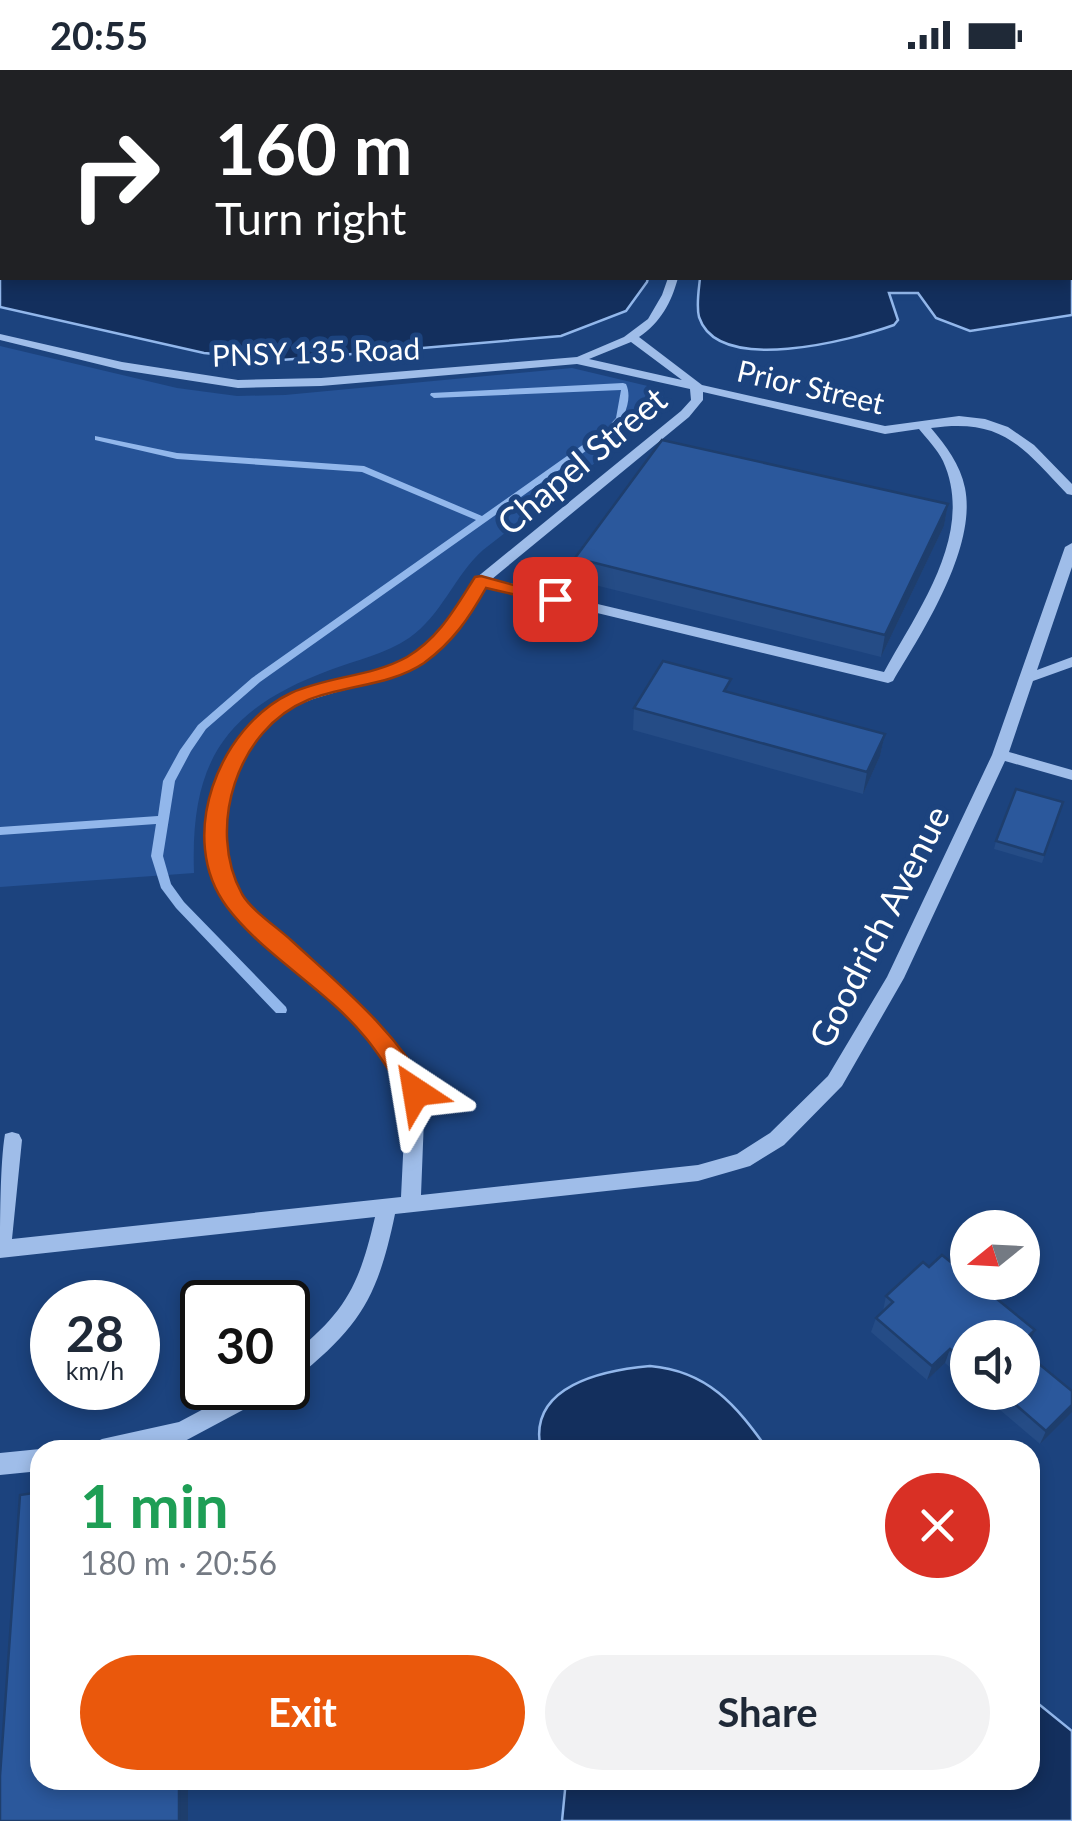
<!DOCTYPE html>
<meta charset="utf-8">
<style>
:root{--surface:#fff;--page:#f2f2f3;--text:#1f2937;--muted:#747a83;--accent:#ea580c}
body{margin:0;font-family:Lato,sans-serif;background:var(--page);color:var(--text);height:100vh;display:flex;flex-direction:column;font-size:38px;white-space:nowrap}
*{box-sizing:border-box;margin:0}
p{font-size:32px;color:var(--muted)}
.icon{flex:none;width:55px;height:55px;fill:none;stroke:currentColor;stroke-width:2;stroke-linecap:round;stroke-linejoin:round}
.map{position:relative;flex:1;overflow:hidden}
.details{position:absolute;left:30px;top:1370px;width:1010px;height:350px;display:flex;flex-direction:column;background:var(--surface);border-radius:30px;box-shadow:0 5px 15px #0003}
.details>*{flex:none}
.top-card{position:absolute;left:0px;top:0px;width:1072px;height:210px;box-shadow:0 5px 15px #0003;background:#202124;color:#fff;overflow:hidden}
.needle{width:65px;rotate:252deg}
.tools{position:absolute;left:950px;top:1140px;display:grid;gap:20px}
.tools a{display:grid;place-items:center;width:90px;height:90px;border-radius:50%;background:var(--surface);box-shadow:0 5px 15px #0003;font-size:50px}
.speed{position:absolute;left:30px;top:1210px;display:flex;gap:20px;font-size:50px;font-weight:700;text-align:center}
.speed>*{display:grid;place-content:center;width:130px;height:130px;border-radius:50%;background:var(--surface);box-shadow:0 5px 15px #0003;line-height:1}
.speed small{font-size:25px;font-weight:400}
.speed .limit{border:5px solid #111;border-radius:15px;background:#fff;color:#111}
.pin{position:absolute;display:grid;place-items:center;width:85px;height:85px;color:#fff;margin:-42px;border-radius:20px;box-shadow:0 5px 15px #0006}
.me{position:absolute;width:110px;margin:-55px;rotate:327deg;stroke-linejoin:round;filter:drop-shadow(0 0 8px #0008)}
.turn{display:flex;align-items:center;gap:35px;height:210px;padding:0 50px;font-size:45px}
.turn .icon{width:130px;height:130px;stroke-width:2.5}
.turn b{display:block;font-size:70px;line-height:85px}
.round{display:grid;place-items:center;flex:none;width:105px;height:105px;border-radius:52px;background:var(--page)}
.headline{display:flex;align-items:center;justify-content:space-between;height:170px;padding:0 50px}
h1{font-size:60px;font-weight:700;line-height:75px;color:#1e9e55}
.button{display:flex;gap:20px;margin-top:auto;padding:20px 50px}
.button a{flex:1;height:115px;border-radius:60px;background:var(--accent);color:#fff;font-size:40px;font-weight:700;line-height:115px;text-align:center}
.button a+a{background:var(--page);color:var(--text)}
.status{display:flex;justify-content:space-between;align-items:center;height:70px;padding:0 50px;background:var(--surface);direction:ltr}
.status svg{height:28px;fill:currentColor}
.map>svg:first-child{display:block}
.green{fill:#265397}
.water{fill:#132f5d;stroke:#92b7eb;stroke-width:2.5}
.lines{fill:none;stroke-linecap:round;stroke-linejoin:round}
.stream{fill:#92b7eb;fill-rule:evenodd}
.minor{fill:#9fbde9;fill-rule:evenodd}
.wall{fill:#254c86}
.shaded-wall{fill:#1e3e6d}
.building{fill:#2b589c;stroke:#1e3e6d;stroke-width:2.5}
.route{fill:#ea580c;stroke:#983908;stroke-width:2.5}
.labels{text-anchor:middle;dominant-baseline:central;stroke-width:10;stroke-linejoin:round;paint-order:stroke}
.far-street-label{font-size:30px;fill:#fff;stroke:#1c437e}
.street-label{font-size:35px;fill:#fff;stroke:#1c437e}
</style>
<div class="status"><b>20:55</b><svg viewBox="0 0 49 12"><path d="M0 12V9h3v3zM5 12V6h3v6zM10 12V3h3v9zM15 12V0h3v12zM26 1h20v11H26zM47 4h2v5h-2z"/></svg></div>
<div class="map">
<svg width="1072" height="1751" viewBox="0 0 1072 1751">
<rect width="100%" height="100%" fill="#1c437e"/>
<path class="green" d="M 0,276 L 177,318 L 237,326 L 285,325 L 572,298 L 656,318 L 663,324 L 663,340 L 483,480 C 454,506 442,545 409,568 C 386,584 356,590 330,600 C 225,639 190,691 194,803 L 0,817 Z"/>
<g class="water">
<path d="M 0,0 L 585,2 L 2,2 L 2,208 L 648,208 L 647,212 L 626,241 L 561,266 L 282,290 L 204,283 L 0,237 Z"/>
<path d="M 614,0 L 1072,0 L 1072,245 L 970,261 L 936,248 L 918,223 L 889,223 L 898,250 L 894,255 C 852,270 718,306 699,247 C 696,235 699,219 700,208 L 1070,208 L 1070,2 Z"/>
<path d="M 650,1296 C 708,1301 736,1335 768,1380 L 541,1380 C 526,1315 605,1300 650,1296 Z"/>
<path d="M 1030,1627 L 1072,1661 L 1072,1751 L 562,1751 L 566,1710 L 1030,1710 Z"/>
</g>
<g class="lines">
<path class="stream" d="M 623,313 L 626,314 C 633,329 624,349 614,361 L 260,612 L 206,659 L 191,681 L 175,711 L 163,786 L 171,814 L 184,832 L 286,937 L 287,940 L 286,943 L 276,943 L 176,838 L 161,818 L 151,786 L 156,754 L 0,765 L 0,757 L 158,746 L 163,711 L 180,680 L 198,655 L 252,608 L 476,450 L 362,402 L 177,389 L 95,370 L 95,366 L 177,383 L 364,396 L 482,446 L 608,357 L 616,348 L 621,320 L 434,328 L 430,325 L 431,323 Z"/>
<g class="minor">
<path d="M 668,208 L 678,208 C 671,233 661,252 639,267 L 702,315 L 885,356 L 959,346 L 985,349 L 1008,357 L 1034,375 L 1072,414 L 1072,425 L 1067,424 C 1021,376 1003,348 931,358 C 946,376 960,394 965,418 C 977,478 923,561 893,611 L 888,613 L 485,516 C 471,540 459,567 436,583 C 356,640 258,601 229,727 C 224,746 226,800 236,817 C 270,875 336,905 379,955 C 395,974 408,997 423,1018 L 425,1023 L 421,1125 L 698,1095 L 737,1084 L 770,1063 L 828,1006 L 887,907 L 992,685 L 1065,477 L 1072,473 L 1072,497 L 1037,600 L 1072,587 L 1072,597 L 1033,611 L 1009,682 L 1072,700 L 1072,710 L 1005,691 L 904,908 L 842,1016 L 784,1075 L 750,1096 L 698,1111 L 395,1144 C 378,1226 361,1256 296,1308 L 288,1311 L 288,1288 C 345,1243 359,1217 375,1147 L 0,1188 C 0,1155 0,1093 5,1064 L 12,1062 L 19,1064 L 22,1070 L 12,1169 L 401,1127 L 406,1024 L 366,964 L 259,868 L 218,816 L 208,747 L 219,701 L 243,663 L 272,636 L 296,623 L 384,599 L 426,577 L 448,556 L 476,508 L 681,341 L 691,330 L 690,319 L 577,294 L 321,316 L 238,318 L 122,300 L 0,270 L 0,264 L 122,292 L 238,310 L 321,308 L 577,287 L 624,267 L 648,249 L 662,225 ZM 631,272 L 682,310 L 589,289 ZM 703,322 L 885,364 L 919,359 C 927,369 937,379 943,391 C 976,464 917,541 884,602 L 492,509 L 689,347 L 703,330 Z"/>
<path d="M 243,1318 L 274,1318 L 271,1325 L 183,1372 L 149,1380 L 91,1380 L 94,1373 L 102,1369 L 179,1352 Z"/>
<path d="M 40,1379 L 40,1401 L 0,1405 L 0,1383 Z"/>
</g>
</g>
<g class="wall">
<path d="M 948,434 L 944,456 L 881,587 L 575,510 L 575,488 Z"/>
<path d="M 729,622 L 885,664 L 880,686 L 863,724 L 633,660 L 634,638 Z"/>
<path d="M 1063,732 L 1042,793 L 994,779 L 996,771 Z"/>
<path d="M 886,1226 L 1029,1274 L 1023,1280 L 1072,1321 L 1040,1374 L 979,1322 L 1022,1322 L 968,1268 L 968,1313 L 945,1293 L 927,1310 L 871,1262 L 876,1248 L 883,1241 Z"/>
</g>
<g class="shaded-wall">
<path d="M 948,434 L 944,456 L 881,587 L 885,565 Z"/>
<path d="M 885,664 L 880,686 L 863,724 L 867,702 Z"/>
<path d="M 1035,1260 L 1029,1274 L 1022,1280 L 1022,1272 Z"/>
<path d="M 950,1279 L 945,1293 L 927,1310 L 932,1296 Z"/>
<path d="M 1072,1335 L 1072,1342 L 1040,1374 L 1046,1361 Z"/>
<rect x="179" y="1710" width="9" height="41"/>
</g>
<g class="building">
<path d="M 662,370 L 948,434 L 885,565 L 575,488 Z"/>
<path d="M 663,591 L 731,609 L 724,621 L 885,664 L 867,702 L 634,638 Z"/>
<path d="M 1016,719 L 1063,732 L 1044,785 L 996,771 Z"/>
<path d="M 942,1185 L 968,1206 L 968,1212 L 976,1212 L 1035,1260 L 1022,1272 L 1022,1268 L 968,1268 L 968,1294 L 950,1279 L 932,1296 L 876,1248 L 893,1232 L 886,1226 L 923,1192 L 929,1197 Z"/>
<path d="M 1022,1280 L 1072,1321 L 1072,1335 L 1046,1361 L 1001,1322 L 1022,1322 Z"/>
<path d="M 40,1422 L 40,1710 L 179,1710 L 179,1751 L 0,1751 L 0,1706 L 20,1425 Z"/>
</g>
<path class="route" d="M 481,506 L 564,529 L 555,534 L 486,518 C 469,548 453,572 424,593 C 390,616 345,615 308,630 C 237,659 206,758 242,824 C 252,841 277,857 292,871 C 342,917 396,961 429,1022 L 416,1032 L 408,1029 C 394,1009 381,986 365,967 C 325,918 264,886 227,837 C 175,768 219,657 291,623 C 328,606 371,607 407,587 C 440,567 455,538 475,507 Z"/>
<g class="labels">
<g class="far-street-label">
<text transform="translate(316 281) rotate(-2)">PNSY 135 Road</text>
<text transform="translate(811 316) rotate(13)">Prior Street</text>
</g>
<g class="street-label">
<text transform="translate(581 390) rotate(-40)">Chapel Street</text>
<text transform="translate(878 856) rotate(-63)">Goodrich Avenue</text>
</g>
</g>
</svg>
<div class="tools">
<a><svg class="needle" viewBox="-14 -14 28 28"><path d="M0-13l5 13h-10z" fill="#e53935"/><path d="M0 13l5-13h-10z" fill="#747a83"/></svg></a>
<a><svg class="icon" aria-label="sound" viewBox="0 0 24 24"><path d="M4 9h4l5-4v14l-5-4H4zM17 9q2 3 0 6"/></svg></a>
</div>
<div class="speed"><div>28<small>km/h</small></div><div class="limit">30</div></div>
<div class="pin" style="left:555px;top:529px;background:#d93025"><svg class="icon" aria-label="arrive" viewBox="0 0 24 24"><path d="M6 21V4h12l-3 4 3 4H6"/></svg></div>
<svg class="me" style="left:416px;top:1022px" viewBox="-20 -20 40 40"><path d="M0-17L14 15 0 8-14 15z" fill="#ea580c" stroke="#fff" stroke-width="4"/></svg>
<div class="top-card">
<div class="turn"><svg class="icon" aria-label="right" viewBox="0 0 24 24"><path d="M7 20v-9h11M14 6l5 5-5 5"/></svg><div><b>160 m</b>Turn right</div></div>
</div>
<section class="details">
<div class="headline"><div><h1>1 min</h1><p>180 m · 20:56</p></div><a class="round" style="background:#d93025;color:#fff"><svg class="icon" aria-label="close" viewBox="0 0 24 24"><path d="M6 6l12 12M18 6L6 18"/></svg></a></div>
<div class="button"><a>Exit</a><a>Share</a></div>
</section>
</div>
